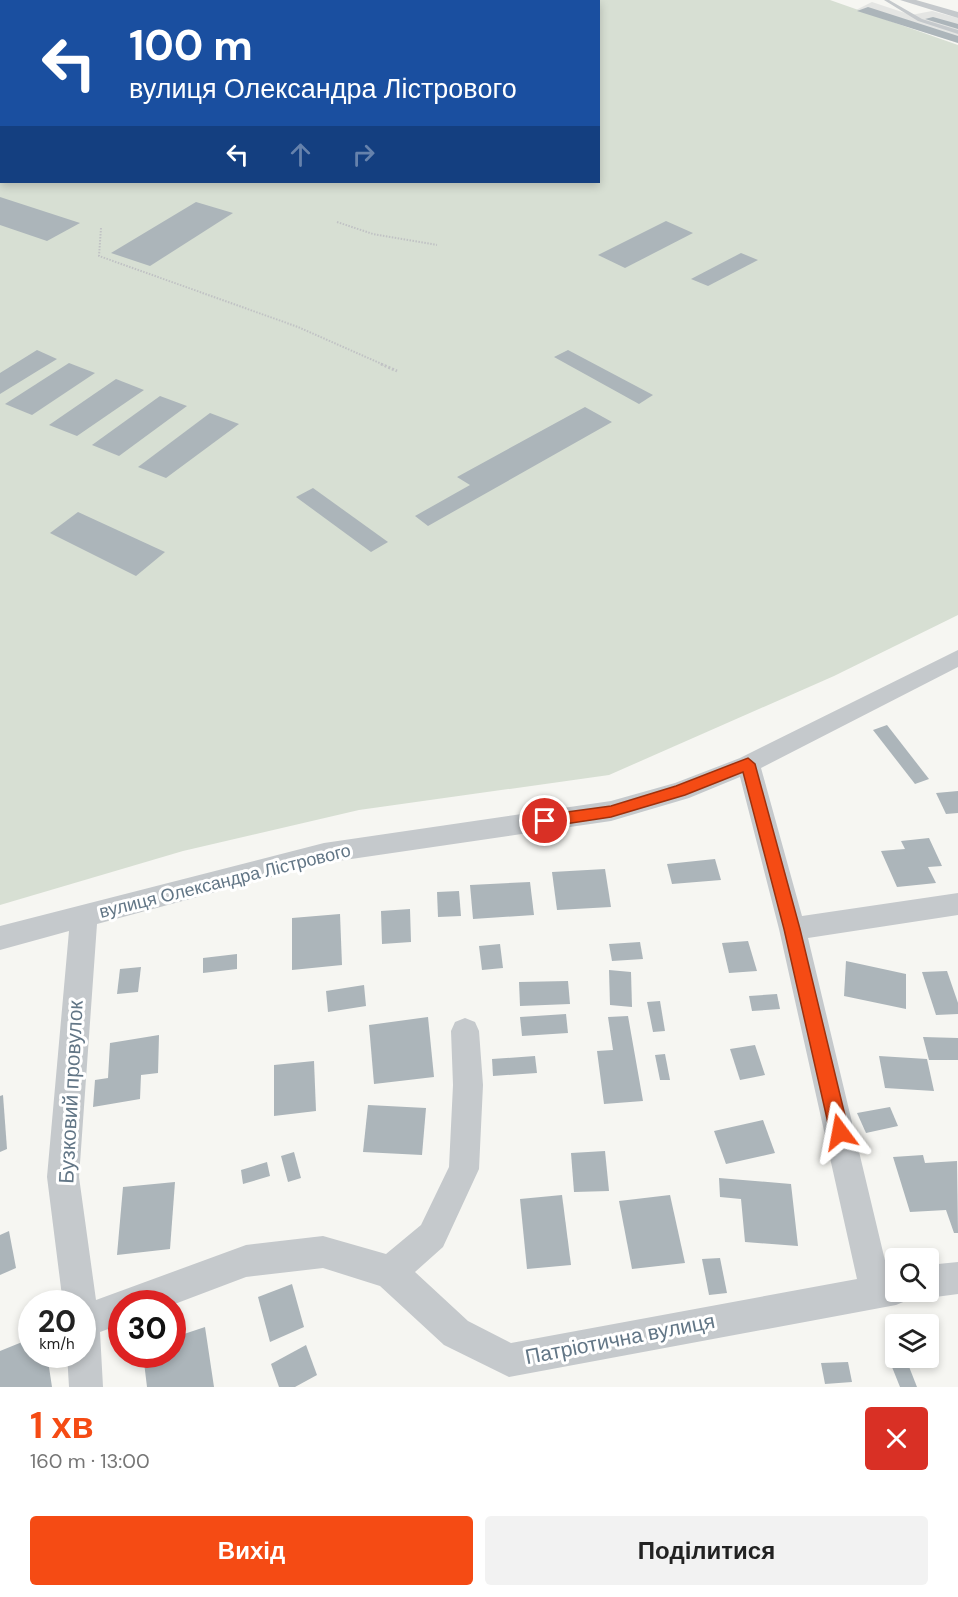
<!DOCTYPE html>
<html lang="uk">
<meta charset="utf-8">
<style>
:root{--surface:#fff;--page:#f2f2f2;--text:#222;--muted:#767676;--accent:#f54b14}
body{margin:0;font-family:"DM Sans",sans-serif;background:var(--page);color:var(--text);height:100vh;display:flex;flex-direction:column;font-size:22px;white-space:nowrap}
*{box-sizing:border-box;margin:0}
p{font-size:20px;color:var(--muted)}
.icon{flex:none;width:33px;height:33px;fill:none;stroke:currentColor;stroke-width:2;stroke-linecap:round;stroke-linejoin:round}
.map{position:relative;height:1387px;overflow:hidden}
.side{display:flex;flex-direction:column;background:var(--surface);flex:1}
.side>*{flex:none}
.guide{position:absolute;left:0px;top:0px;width:600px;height:183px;box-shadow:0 3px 9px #0003;background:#1a4fa0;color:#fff;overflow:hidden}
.buttons{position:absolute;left:885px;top:1248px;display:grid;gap:12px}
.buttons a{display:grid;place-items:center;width:54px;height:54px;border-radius:6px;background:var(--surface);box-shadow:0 3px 9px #0003;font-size:30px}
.speed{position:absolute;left:18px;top:1290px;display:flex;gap:12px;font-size:30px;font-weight:700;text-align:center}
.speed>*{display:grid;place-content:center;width:78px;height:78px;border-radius:50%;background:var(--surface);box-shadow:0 3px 9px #0003;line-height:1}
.speed small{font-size:15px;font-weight:400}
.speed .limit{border:9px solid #d22;background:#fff;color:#111}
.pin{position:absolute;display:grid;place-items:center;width:51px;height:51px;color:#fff;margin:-26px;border:3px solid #fff;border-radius:50%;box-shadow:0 2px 6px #0007}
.me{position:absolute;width:66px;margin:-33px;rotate:347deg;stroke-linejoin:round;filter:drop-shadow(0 0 4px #0008)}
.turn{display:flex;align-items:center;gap:21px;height:126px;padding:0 30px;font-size:27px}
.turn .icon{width:78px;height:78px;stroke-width:2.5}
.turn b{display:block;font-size:42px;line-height:51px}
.lanes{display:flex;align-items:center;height:57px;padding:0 30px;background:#0003;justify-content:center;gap:30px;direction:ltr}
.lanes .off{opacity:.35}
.round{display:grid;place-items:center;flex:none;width:63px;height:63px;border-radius:6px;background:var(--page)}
.headline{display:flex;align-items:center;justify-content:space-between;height:102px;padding:0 30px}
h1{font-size:36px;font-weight:700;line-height:45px;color:var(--accent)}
.button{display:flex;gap:12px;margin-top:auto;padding:12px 30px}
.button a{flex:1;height:69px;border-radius:6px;background:var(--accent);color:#fff;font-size:24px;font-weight:700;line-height:69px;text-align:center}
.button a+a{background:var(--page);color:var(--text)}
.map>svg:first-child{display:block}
.built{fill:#e4e5e3}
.green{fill:#d7dfd3}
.building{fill:#acb5ba}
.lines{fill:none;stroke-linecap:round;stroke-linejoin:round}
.path-far1{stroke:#c0c2c4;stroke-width:2;stroke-dasharray:1.5 1.5;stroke-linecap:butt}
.path{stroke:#c0c2c4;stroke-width:3;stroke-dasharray:2 2;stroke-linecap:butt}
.lane{fill:#c5c9cc;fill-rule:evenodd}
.street{fill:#c5c9cc;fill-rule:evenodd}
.route{fill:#f54b14;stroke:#9f310d;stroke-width:1.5}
.labels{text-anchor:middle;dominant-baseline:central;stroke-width:6;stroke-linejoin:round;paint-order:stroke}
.street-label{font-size:18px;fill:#627686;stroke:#fff}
.near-street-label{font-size:21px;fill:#627686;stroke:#fff}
</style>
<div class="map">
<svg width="958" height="1387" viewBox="0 0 958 1387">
<rect width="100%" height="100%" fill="#f6f6f2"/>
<path class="built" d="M 872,2 L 911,15 L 932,11 L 958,18 L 958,43 L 856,10 Z"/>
<path class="green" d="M 305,0 L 830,0 L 958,45 L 958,615 L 834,676 L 609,775 L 359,810 L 183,851 L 0,905 L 0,88 L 2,182 L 598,182 L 598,2 L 302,1 Z"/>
<g class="building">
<path d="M 868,7 L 958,36 L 958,43 L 857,11 Z"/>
<path d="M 933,17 L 958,24 L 958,29 L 925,19 Z"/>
<path d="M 0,197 L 80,223 L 47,241 L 0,225 Z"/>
<path d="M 196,202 L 233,213 L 150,266 L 111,253 Z"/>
<path d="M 666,221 L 693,233 L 625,268 L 598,255 Z"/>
<path d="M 741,253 L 758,260 L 708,286 L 691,279 Z"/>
<path d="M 37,350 L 57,359 L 0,394 L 0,373 Z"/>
<path d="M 568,350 L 653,395 L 639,404 L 554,357 Z"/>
<path d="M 69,363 L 95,373 L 32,415 L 5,404 Z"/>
<path d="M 116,379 L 144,390 L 77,436 L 49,425 Z"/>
<path d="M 160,396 L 187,406 L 119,456 L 92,445 Z"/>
<path d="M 585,407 L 612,422 L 428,526 L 415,516 L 470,485 L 457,477 Z"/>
<path d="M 210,413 L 239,424 L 166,478 L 138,467 Z"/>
<path d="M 313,488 L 388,542 L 371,552 L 296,497 Z"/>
<path d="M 78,512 L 165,552 L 136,576 L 50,533 Z"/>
<path d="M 887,725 L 929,779 L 915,784 L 873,730 Z"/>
<path d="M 958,791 L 958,813 L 946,814 L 936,793 Z"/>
<path d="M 929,838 L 942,866 L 928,867 L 936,883 L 897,887 L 881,851 L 905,849 L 901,841 Z"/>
<path d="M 715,859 L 721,880 L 672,884 L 667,864 Z"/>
<path d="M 605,869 L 611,907 L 557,910 L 552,872 Z"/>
<path d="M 530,882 L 534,915 L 473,919 L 470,885 Z"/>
<path d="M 459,891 L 461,916 L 438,917 L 437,892 Z"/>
<path d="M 410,909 L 411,942 L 382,944 L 381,911 Z"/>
<path d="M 340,914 L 342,965 L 292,970 L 292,918 Z"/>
<path d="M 748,941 L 757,971 L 729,973 L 722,943 Z"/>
<path d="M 640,942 L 643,959 L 612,961 L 609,944 Z"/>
<path d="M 500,944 L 503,968 L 482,970 L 479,946 Z"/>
<path d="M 237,954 L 237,969 L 203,973 L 203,958 Z"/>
<path d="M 846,961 L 906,974 L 906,1009 L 844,996 Z"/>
<path d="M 141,967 L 138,992 L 117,994 L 120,969 Z"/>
<path d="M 609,970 L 631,972 L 632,1007 L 610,1005 Z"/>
<path d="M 947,971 L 958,1003 L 958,1014 L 936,1015 L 922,972 Z"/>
<path d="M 568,981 L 570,1004 L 520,1006 L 519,982 Z"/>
<path d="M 364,985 L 366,1006 L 328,1012 L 326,991 Z"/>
<path d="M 777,994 L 780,1009 L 752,1011 L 749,996 Z"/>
<path d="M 660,1001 L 665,1031 L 653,1032 L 647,1002 Z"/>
<path d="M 566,1014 L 568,1033 L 522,1036 L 520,1017 Z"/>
<path d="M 628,1016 L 643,1101 L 604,1104 L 597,1051 L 613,1050 L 608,1017 Z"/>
<path d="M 428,1017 L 434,1077 L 374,1084 L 369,1025 Z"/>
<path d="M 159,1035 L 158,1073 L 141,1075 L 140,1099 L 93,1107 L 95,1080 L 108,1078 L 110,1043 Z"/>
<path d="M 923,1037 L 958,1038 L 958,1060 L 929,1060 Z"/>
<path d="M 755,1045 L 765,1075 L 740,1080 L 730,1049 Z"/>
<path d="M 665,1054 L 670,1080 L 660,1080 L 655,1055 Z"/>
<path d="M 535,1056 L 537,1073 L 493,1076 L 492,1059 Z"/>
<path d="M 879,1056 L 927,1059 L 934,1091 L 885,1088 Z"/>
<path d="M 314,1061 L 316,1111 L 274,1116 L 274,1065 Z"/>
<path d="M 3,1095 L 7,1149 L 0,1152 L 0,1096 Z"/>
<path d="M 368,1105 L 426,1108 L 422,1155 L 363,1152 Z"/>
<path d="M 890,1107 L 898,1126 L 866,1133 L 857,1113 Z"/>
<path d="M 763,1120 L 775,1153 L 726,1164 L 714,1131 Z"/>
<path d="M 605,1151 L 609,1191 L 574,1192 L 571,1153 Z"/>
<path d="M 294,1152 L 301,1178 L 288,1182 L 281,1156 Z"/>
<path d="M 923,1155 L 925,1163 L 957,1161 L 958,1233 L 954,1233 L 946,1210 L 910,1212 L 893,1157 Z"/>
<path d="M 267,1162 L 270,1176 L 243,1184 L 241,1170 Z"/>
<path d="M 719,1178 L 791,1184 L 798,1246 L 745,1242 L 741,1199 L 720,1197 Z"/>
<path d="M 175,1182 L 170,1249 L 117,1255 L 123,1187 Z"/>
<path d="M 562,1195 L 571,1265 L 527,1269 L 520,1199 Z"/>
<path d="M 670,1195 L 685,1263 L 632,1269 L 619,1201 Z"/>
<path d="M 9,1231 L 16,1268 L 0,1275 L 0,1235 Z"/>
<path d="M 720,1258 L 727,1293 L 709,1295 L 702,1259 Z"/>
<path d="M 292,1284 L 304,1327 L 270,1342 L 258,1297 Z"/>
<path d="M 205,1327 L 214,1387 L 147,1387 L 143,1354 L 172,1354 L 172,1338 Z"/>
<path d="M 32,1338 L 32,1354 L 47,1354 L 52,1387 L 0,1387 L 0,1351 Z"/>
<path d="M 306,1345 L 317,1375 L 295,1387 L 279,1387 L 271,1364 Z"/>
<path d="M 906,1359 L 917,1387 L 900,1387 L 890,1362 Z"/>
<path d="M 848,1362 L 852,1382 L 825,1384 L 821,1363 Z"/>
</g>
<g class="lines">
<g class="path-far1">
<path d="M 70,0 L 112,2"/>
<path d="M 126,2 L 144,0"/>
<path d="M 337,222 L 373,234 L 437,245"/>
<path d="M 101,228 L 99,256 L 298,327 L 384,365"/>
</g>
<path class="path" d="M 381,364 L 397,371"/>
<g class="lane">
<path d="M 52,0 L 58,0 L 50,2 Z"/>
<path d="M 236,0 L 241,0 L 234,2 Z"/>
<path d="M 884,0 L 889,0 L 922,19 L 958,30 L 958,34 L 918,21 Z"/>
<rect x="0" y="3" width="2" height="2"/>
<rect x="0" y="20" width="2" height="2"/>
<rect x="0" y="62" width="2" height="4"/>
</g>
<g class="street">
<path d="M 900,0 L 916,0 L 958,12 L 958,18 Z"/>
<path d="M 958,650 L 958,667 L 761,768 L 802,916 L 958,893 L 958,915 L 808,938 L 888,1273 L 896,1272 L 896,1292 L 911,1292 L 908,1300 L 896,1305 L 509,1377 L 444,1345 L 380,1286 L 323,1268 L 246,1277 L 172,1305 L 122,1304 L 122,1324 L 100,1332 L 103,1387 L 69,1387 L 67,1354 L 82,1354 L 82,1304 L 63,1304 L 47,1177 L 69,931 L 0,950 L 0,926 L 324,843 L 611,801 L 675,783 L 740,758 ZM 740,777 L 779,929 L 857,1279 L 511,1343 L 468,1321 L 415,1272 L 443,1247 L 479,1169 L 483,1085 L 479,1031 L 475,1022 L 465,1018 L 455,1022 L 451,1031 L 453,1085 L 449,1167 L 421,1225 L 386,1254 L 323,1236 L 246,1245 L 96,1300 L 79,1177 L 97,924 L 324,863 L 611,821 L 689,798 Z"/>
<path d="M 958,1262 L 958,1294 L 928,1298 L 916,1294 L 915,1292 L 928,1292 L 928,1265 Z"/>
</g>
</g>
<path class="route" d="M 748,758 L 755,764 L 800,929 L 849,1132 L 846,1139 L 840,1142 L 833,1139 L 830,1132 L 784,929 L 743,772 L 685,795 L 611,817 L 545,827 L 537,821 L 545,815 L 611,806 L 676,786 Z"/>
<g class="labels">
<g class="street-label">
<text transform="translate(225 881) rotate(-14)">вулиця Олександра Лістрового</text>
</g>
<g class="near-street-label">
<text transform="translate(71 1092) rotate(-87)">Бузковий провулок</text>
<text transform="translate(620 1339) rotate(-11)">Патріотична вулиця</text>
</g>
</g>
</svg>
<div class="buttons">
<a><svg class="icon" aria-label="search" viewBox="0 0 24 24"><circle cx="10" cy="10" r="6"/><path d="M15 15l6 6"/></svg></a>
<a><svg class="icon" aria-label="layers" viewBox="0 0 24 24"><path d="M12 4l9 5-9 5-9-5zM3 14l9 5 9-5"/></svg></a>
</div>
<div class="speed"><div>20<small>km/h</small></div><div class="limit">30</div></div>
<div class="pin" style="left:545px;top:821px;background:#d93025"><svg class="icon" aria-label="arrive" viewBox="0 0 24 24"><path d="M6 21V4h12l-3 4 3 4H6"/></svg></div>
<svg class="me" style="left:840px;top:1132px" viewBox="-20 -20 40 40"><path d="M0-17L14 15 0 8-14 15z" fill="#f54b14" stroke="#fff" stroke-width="4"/></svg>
<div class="guide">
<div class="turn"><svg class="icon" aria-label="left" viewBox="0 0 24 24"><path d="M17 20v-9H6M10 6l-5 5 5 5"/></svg><div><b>100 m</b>вулиця Олександра Лістрового</div></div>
<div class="lanes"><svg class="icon" aria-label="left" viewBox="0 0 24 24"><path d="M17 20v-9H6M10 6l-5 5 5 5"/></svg><svg class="icon off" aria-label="ahead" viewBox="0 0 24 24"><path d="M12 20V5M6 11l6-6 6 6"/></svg><svg class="icon off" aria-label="right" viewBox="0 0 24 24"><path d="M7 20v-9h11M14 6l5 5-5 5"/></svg></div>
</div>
</div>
<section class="side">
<div class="headline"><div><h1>1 хв</h1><p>160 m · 13:00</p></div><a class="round" style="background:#d93025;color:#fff"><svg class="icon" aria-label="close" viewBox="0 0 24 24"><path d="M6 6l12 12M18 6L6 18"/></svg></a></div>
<div class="button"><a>Вихід</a><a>Поділитися</a></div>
</section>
